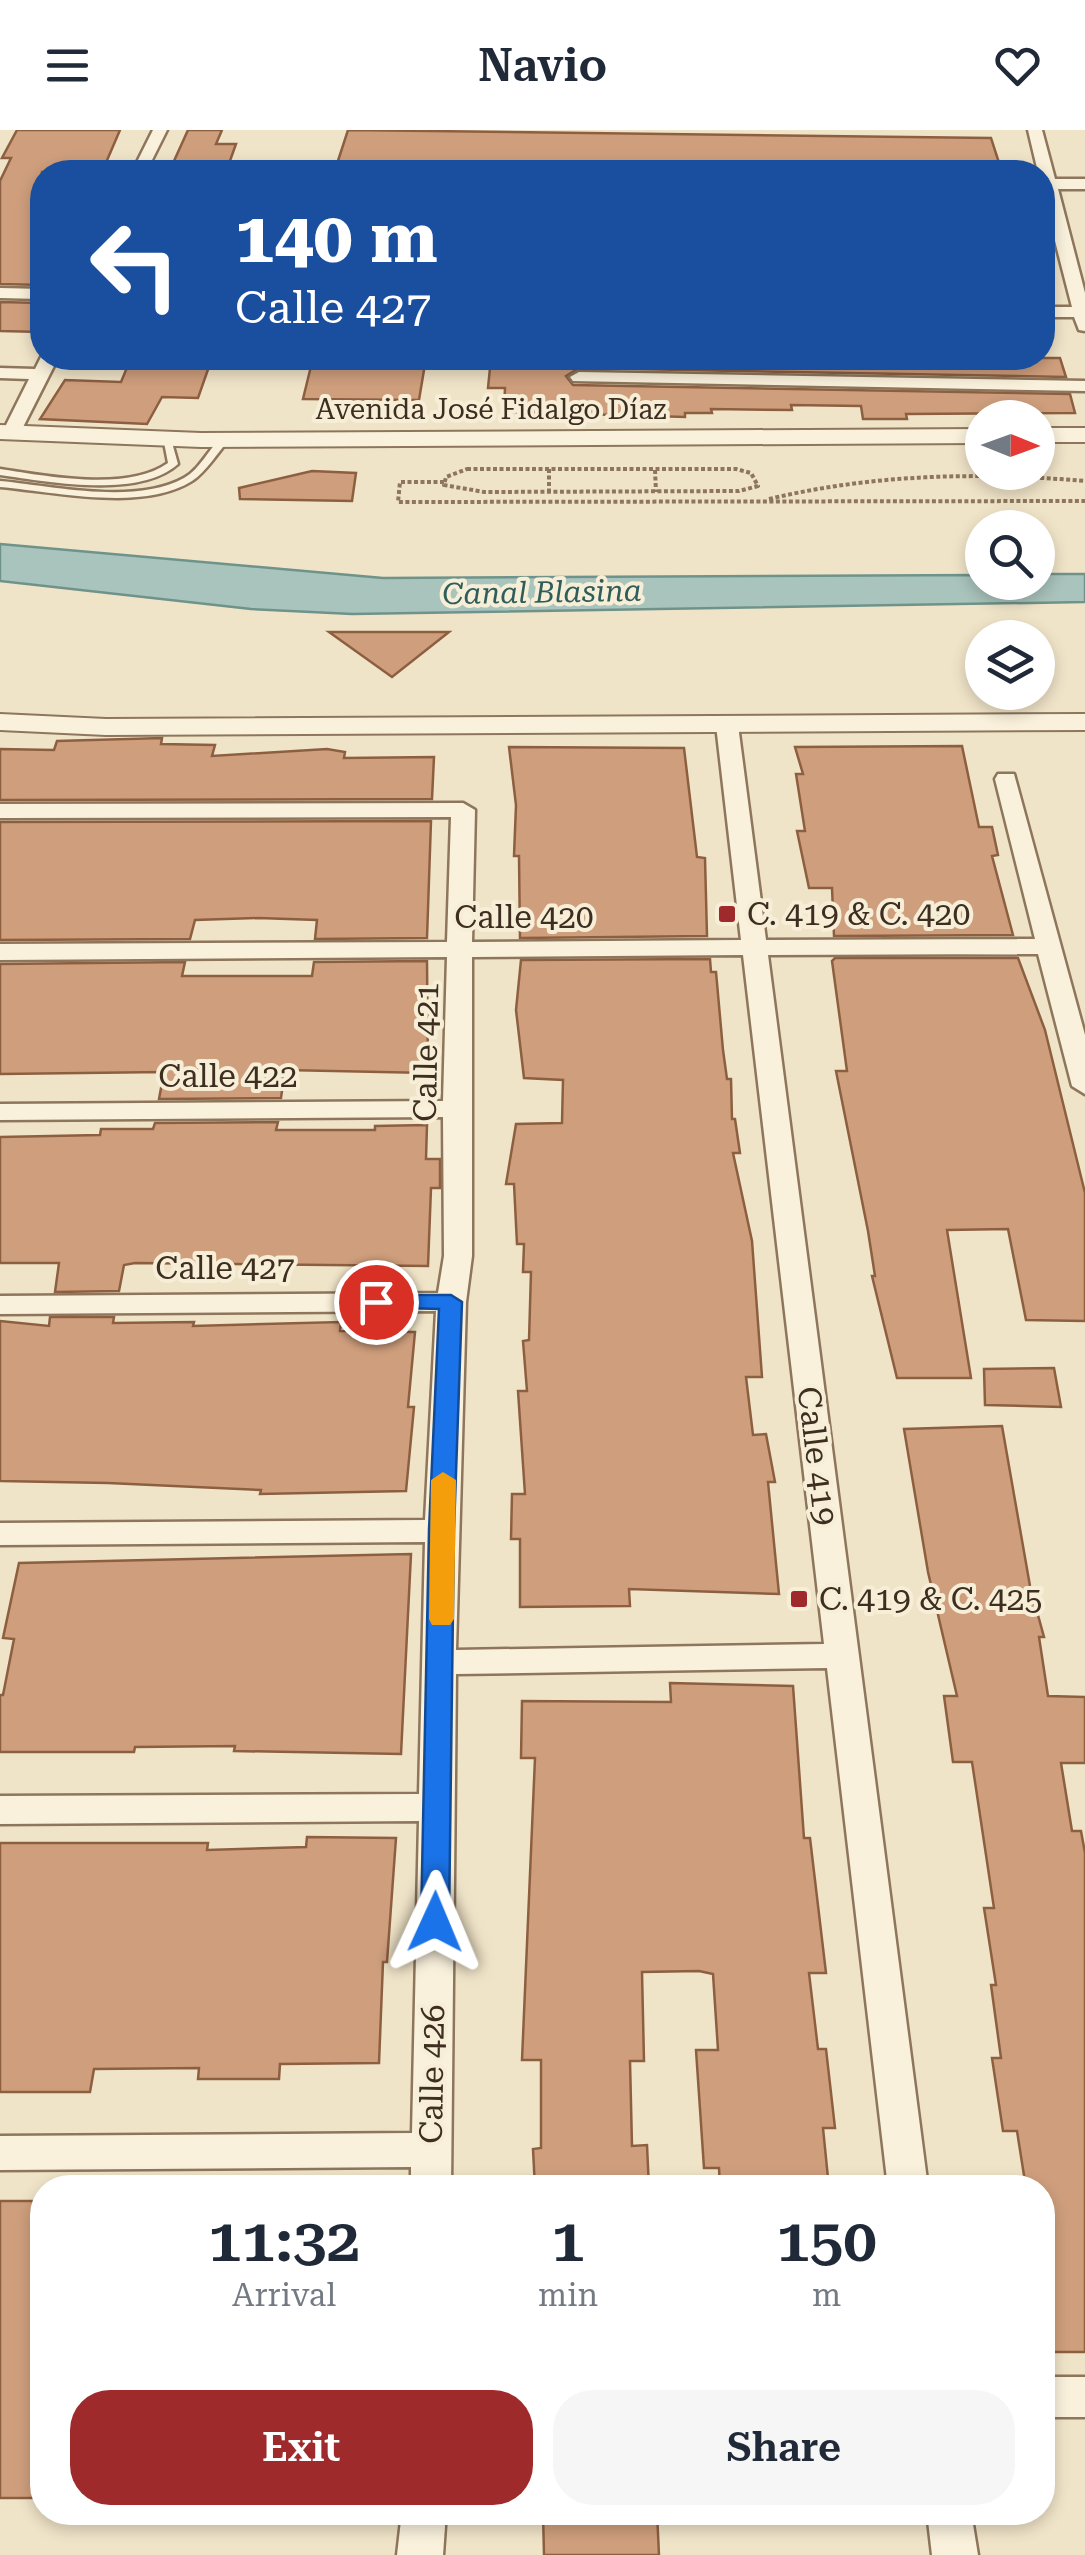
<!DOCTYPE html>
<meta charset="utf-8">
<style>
:root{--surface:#fff;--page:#f6f6f7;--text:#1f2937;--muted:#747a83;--accent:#9e2a2b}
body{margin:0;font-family:"Roboto Serif",serif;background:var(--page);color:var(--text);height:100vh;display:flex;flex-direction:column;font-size:38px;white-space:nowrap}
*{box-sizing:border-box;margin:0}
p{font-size:32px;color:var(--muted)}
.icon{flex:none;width:55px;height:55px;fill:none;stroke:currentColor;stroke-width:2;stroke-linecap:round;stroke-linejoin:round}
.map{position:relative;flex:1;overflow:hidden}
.panel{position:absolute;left:30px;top:2045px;width:1025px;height:350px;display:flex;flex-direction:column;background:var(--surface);border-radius:40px;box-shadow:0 5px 15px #0003}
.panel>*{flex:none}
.hud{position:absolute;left:30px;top:30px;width:1025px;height:210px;border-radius:40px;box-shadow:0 5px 15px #0003;background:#1a4fa0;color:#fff;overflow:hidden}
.needle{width:65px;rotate:91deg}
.buttons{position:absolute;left:965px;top:270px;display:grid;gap:20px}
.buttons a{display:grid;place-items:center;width:90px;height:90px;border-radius:50%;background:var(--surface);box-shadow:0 5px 15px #0003;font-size:50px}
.pin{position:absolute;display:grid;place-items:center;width:85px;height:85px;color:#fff;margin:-42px;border:5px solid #fff;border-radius:50%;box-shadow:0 2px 10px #0007}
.me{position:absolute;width:110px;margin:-55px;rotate:1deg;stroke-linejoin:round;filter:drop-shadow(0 0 8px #0008)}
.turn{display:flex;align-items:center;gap:35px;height:210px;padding:0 40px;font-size:45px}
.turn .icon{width:130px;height:130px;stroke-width:2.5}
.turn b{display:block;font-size:70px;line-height:85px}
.eta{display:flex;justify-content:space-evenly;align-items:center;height:170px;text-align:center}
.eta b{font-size:60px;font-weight:600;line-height:70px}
.cta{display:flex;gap:20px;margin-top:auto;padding:20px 40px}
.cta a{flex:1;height:115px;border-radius:40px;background:var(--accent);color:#fff;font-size:40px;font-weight:600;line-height:115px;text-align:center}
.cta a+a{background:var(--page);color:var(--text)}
header{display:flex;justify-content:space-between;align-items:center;height:130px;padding:0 40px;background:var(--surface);font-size:45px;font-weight:600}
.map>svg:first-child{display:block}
.water{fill:#a9c4bc;stroke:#6f938a;stroke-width:2.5}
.building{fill:#cf9f7d;stroke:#8d5f41;stroke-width:2.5}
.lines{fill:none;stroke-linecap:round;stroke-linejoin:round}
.service-casing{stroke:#8d765c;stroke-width:5}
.minor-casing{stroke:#8d765c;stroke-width:5}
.tertiary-casing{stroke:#8d765c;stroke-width:4}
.path{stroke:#8d765c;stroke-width:4;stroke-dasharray:4 2.5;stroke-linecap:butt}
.service{fill:#faf1dc;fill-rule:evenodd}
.minor{fill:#faf1dc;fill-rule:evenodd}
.tertiary{fill:#faf1dc;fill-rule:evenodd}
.route{fill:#1a73e8;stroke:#114b97;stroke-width:2.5}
.slow{fill:#f59e0b}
.poi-dot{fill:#9e2a2b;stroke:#f7eed8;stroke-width:4}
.labels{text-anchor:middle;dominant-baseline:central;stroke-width:8;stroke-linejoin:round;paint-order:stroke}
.far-street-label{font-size:28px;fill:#3d2e20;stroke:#f7eed8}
.far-water-label{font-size:30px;font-style:italic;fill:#2f5d5a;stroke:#f7eed8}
.poi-label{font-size:32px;fill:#3d2e20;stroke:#f7eed8;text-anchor:start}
.street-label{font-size:32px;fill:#3d2e20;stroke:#f7eed8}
</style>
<header><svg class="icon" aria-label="menu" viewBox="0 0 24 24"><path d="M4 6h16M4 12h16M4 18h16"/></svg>Navio<svg class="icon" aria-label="heart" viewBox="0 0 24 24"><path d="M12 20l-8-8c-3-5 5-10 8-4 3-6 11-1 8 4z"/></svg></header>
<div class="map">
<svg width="1085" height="2425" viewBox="0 0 1085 2425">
<rect width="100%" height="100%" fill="#f0e4c8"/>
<path class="water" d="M 0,414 L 383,448 L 982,445 L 982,452 L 1038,452 L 1038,444 L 1085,444 L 1085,472 L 352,484 L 251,479 L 0,451 Z"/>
<g class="building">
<path d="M 17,0 L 120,0 L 102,42 L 42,42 L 42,155 L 0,154 L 0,51 L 11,28 L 2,28 Z"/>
<path d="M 188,0 L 222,0 L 216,14 L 236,14 L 226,42 L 169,42 Z"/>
<path d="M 348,0 L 991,8 L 1002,42 L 717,39 L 717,42 L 342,42 L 335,40 Z"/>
<path d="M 0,172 L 42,173 L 42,202 L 0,201 Z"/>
<path d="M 131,228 L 212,228 L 198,268 L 162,267 L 147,294 L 40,289 L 65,250 L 121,252 Z"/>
<path d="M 313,228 L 426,228 L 419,270 L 303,269 Z"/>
<path d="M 491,228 L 1060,228 L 1066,247 L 579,238 L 566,246 L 573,255 L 1070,264 L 1075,283 L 906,284 L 907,289 L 863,289 L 861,276 L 791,275 L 792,280 L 711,279 L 712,283 L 685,283 L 685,287 L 504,282 L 505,258 L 488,258 Z"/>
<path d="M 312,341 L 356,343 L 352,371 L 240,369 L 239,358 Z"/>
<path d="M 329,502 L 449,502 L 392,547 Z"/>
<path d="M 162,608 L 161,614 L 215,615 L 212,626 L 327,619 L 345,622 L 344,628 L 434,627 L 432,669 L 0,670 L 0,619 L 54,620 L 57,611 Z"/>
<path d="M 962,616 L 979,697 L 992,697 L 998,725 L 992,726 L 1013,805 L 834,806 L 832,758 L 809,758 L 797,701 L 805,701 L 796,644 L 803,644 L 795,617 Z"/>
<path d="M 509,617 L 684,618 L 697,727 L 705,728 L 707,806 L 520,808 L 519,726 L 514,726 L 516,675 Z"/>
<path d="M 431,691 L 427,808 L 315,809 L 317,790 L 258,788 L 195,790 L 190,809 L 0,810 L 0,692 Z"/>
<path d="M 835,828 L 1018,828 L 1045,900 L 1085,1063 L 1085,1191 L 1026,1190 L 1008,1099 L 947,1100 L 971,1248 L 897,1248 L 872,1146 L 875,1146 L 868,1101 L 836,941 L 847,941 L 832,831 Z"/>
<path d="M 710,829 L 711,842 L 716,842 L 723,920 L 727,949 L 731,949 L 732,989 L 735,989 L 740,1023 L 733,1023 L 752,1111 L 762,1247 L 746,1247 L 753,1305 L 766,1304 L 775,1352 L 768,1352 L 779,1464 L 629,1459 L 630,1476 L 520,1477 L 520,1409 L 511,1409 L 512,1364 L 525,1364 L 518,1261 L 527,1261 L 523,1211 L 529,1210 L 531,1142 L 523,1142 L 524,1114 L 517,1114 L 514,1054 L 506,1054 L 516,994 L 562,993 L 563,950 L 524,948 L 516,880 L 521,830 Z"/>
<path d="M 427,831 L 428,943 L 285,940 L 281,968 L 159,969 L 164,942 L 0,944 L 0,834 L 185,832 L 182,846 L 312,846 L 314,832 Z"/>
<path d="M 278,992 L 276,1000 L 375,1000 L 375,996 L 427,995 L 426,1029 L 440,1029 L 440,1058 L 431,1058 L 428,1136 L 135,1133 L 124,1135 L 119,1161 L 55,1162 L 59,1133 L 0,1133 L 0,1007 L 100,1005 L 101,999 L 153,999 L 155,993 Z"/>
<path d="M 50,1187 L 114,1187 L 113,1193 L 194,1192 L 193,1196 L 341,1192 L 340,1201 L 415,1202 L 408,1277 L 414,1277 L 406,1361 L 260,1364 L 261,1360 L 108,1353 L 0,1351 L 0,1191 L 49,1196 Z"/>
<path d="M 1054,1238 L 1061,1277 L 985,1275 L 984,1239 Z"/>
<path d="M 1002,1296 L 1030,1456 L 1044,1507 L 1039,1507 L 1048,1566 L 1085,1567 L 1085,1633 L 1061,1633 L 1072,1701 L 1081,1701 L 1085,1723 L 1085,2222 L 1051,2222 L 1042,2165 L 1042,2058 L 1026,2058 L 1017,2001 L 1003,2001 L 992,1928 L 1001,1928 L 991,1855 L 996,1855 L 984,1778 L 994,1778 L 972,1632 L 953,1632 L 944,1566 L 957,1566 L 928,1442 L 904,1299 Z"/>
<path d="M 411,1424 L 401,1624 L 234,1621 L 235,1616 L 135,1617 L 134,1622 L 0,1622 L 0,1565 L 3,1565 L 14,1509 L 3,1508 L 19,1433 Z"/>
<path d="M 670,1553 L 793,1556 L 804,1708 L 810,1708 L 826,1843 L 809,1843 L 818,1919 L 826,1919 L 835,1998 L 823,1998 L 829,2058 L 720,2058 L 719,2038 L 704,2038 L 696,1920 L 718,1920 L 713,1844 L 699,1841 L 642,1842 L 644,1931 L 630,1931 L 632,2016 L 647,2015 L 649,2058 L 535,2058 L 533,2019 L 541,2018 L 541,1930 L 522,1930 L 535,1628 L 521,1628 L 522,1571 L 671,1572 Z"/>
<path d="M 307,1707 L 396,1708 L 387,1832 L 383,1832 L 379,1933 L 280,1934 L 279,1949 L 198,1949 L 199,1938 L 94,1939 L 90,1962 L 0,1962 L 0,1713 L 208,1713 L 207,1720 L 306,1717 Z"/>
<rect x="0" y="2071" width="42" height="297"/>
<path d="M 543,2382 L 657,2382 L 659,2425 L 544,2425 Z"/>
</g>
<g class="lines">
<defs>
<g id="service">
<path d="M 163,307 L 171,309 L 178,334 C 139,369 49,352 0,345 L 0,339 C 46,346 128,362 168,333 Z"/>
<path d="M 221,308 L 229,310 C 217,323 207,341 192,351 C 143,382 56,362 0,357 L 0,351 C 53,356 135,375 184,348 C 200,339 208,320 221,308 Z"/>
</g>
<g id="minor">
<path d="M 153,0 L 167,0 L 146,42 L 132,42 Z"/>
<path d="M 1028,0 L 1042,0 L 1055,49 L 1085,49 L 1085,59 L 1058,59 L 1085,163 L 1085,201 L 1079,200 L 1074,187 L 1042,187 L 1042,177 L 1072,177 L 1042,60 L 1042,42 L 1038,42 Z"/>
<path d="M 0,158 L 42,159 L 42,169 L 0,168 Z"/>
<path d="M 42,225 L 58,228 L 18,307 L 4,307 L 2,303 L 29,249 L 0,248 L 0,238 L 35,239 Z"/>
<path d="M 579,242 L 1085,251 L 1085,261 L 573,251 L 570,247 Z"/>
<path d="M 727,588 L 738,595 L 766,810 L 1035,809 L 995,649 L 998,644 L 1014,644 L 1085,905 L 1085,964 L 1072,956 L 1038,824 L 768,825 L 928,2058 L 888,2058 L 827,1538 L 456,1544 L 451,2058 L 411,2058 L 411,2037 L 0,2040 L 0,2006 L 412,2003 L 419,1691 L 0,1694 L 0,1666 L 419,1664 L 425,1412 L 0,1415 L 0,1393 L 425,1390 L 436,1181 L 0,1184 L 0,1166 L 438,1163 L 444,1126 L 443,987 L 0,990 L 0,974 L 443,971 L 447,827 L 0,830 L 0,814 L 447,812 L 451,687 L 0,688 L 0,674 L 463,673 L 475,680 L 472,812 L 741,810 L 716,595 ZM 743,825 L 824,1514 L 456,1520 L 466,1172 L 472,1126 L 472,827 Z"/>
<rect x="1042" y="2247" width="43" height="40"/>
<path d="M 402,2382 L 446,2382 L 443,2425 L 397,2425 Z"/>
<path d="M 927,2382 L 971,2382 L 978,2425 L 932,2425 Z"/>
</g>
<g id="tertiary">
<path d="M 0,295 L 201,303 L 982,299 L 982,313 L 201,317 L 0,309 Z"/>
<rect x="1038" y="298" width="47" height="14"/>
<path d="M 0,584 L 106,589 L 1085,584 L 1085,600 L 106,605 L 0,600 Z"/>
</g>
</defs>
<use href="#service" class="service-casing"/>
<use href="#minor" class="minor-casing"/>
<use href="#tertiary" class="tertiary-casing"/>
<g class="path">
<path d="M 467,339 L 736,339 L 751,343 L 758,356 L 739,361 L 484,362 L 444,355 L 446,347 Z"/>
<path d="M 549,339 L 549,362"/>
<path d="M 655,340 L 656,362"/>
<path d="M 444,352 L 400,352 L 398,372 L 1085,371"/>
<path d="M 769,369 C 874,344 978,342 1085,351"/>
</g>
<use href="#service" class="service"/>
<use href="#minor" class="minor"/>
<use href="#tertiary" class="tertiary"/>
</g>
<path class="route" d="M 376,1165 L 451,1165 L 462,1172 L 454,1400 L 449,1792 L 445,1800 L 435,1803 L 425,1800 L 421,1792 L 429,1400 L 439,1179 L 368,1177 L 365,1172 L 368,1167 Z"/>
<path class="slow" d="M 443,1342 L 456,1350 L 454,1489 L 450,1495 L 432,1495 L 429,1489 L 431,1350 Z"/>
<g class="poi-dot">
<rect x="717" y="774" width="20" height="20" rx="5"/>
<rect x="789" y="1459" width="20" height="20" rx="5"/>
</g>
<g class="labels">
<g class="far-street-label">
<text x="491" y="279">Avenida José Fidalgo Díaz</text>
</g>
<g class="far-water-label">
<text transform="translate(542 462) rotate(-1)">Canal Blasina</text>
</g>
<g class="poi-label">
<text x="747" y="784">C. 419 &amp; C. 420</text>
<text x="819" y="1469">C. 419 &amp; C. 425</text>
</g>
<g class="street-label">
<text x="524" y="787">Calle 420</text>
<text transform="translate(426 922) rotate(-89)">Calle 421</text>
<text x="228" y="946">Calle 422</text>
<text x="225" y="1138">Calle 427</text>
<text transform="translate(817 1326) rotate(83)">Calle 419</text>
<text transform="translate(432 1944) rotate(-89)">Calle 426</text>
</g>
</g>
</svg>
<div class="buttons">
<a><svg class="needle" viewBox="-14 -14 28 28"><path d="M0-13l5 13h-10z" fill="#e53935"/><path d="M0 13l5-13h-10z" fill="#747a83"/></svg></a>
<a><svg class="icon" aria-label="search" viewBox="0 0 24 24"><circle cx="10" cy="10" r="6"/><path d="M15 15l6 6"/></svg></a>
<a><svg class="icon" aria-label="layers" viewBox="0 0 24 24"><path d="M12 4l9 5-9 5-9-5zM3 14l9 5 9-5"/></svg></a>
</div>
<div class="pin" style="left:376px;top:1172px;background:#d93025"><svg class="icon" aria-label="arrive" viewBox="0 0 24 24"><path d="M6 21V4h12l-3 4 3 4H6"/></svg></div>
<svg class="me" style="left:435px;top:1792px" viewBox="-20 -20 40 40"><path d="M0-17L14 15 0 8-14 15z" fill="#1a73e8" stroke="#fff" stroke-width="4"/></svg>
<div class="hud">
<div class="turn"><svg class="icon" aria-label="left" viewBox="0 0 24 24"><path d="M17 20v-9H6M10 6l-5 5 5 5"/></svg><div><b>140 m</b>Calle 427</div></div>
</div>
<section class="panel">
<div class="eta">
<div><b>11:32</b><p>Arrival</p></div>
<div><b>1</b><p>min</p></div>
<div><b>150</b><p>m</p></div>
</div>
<div class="cta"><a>Exit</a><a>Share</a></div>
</section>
</div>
